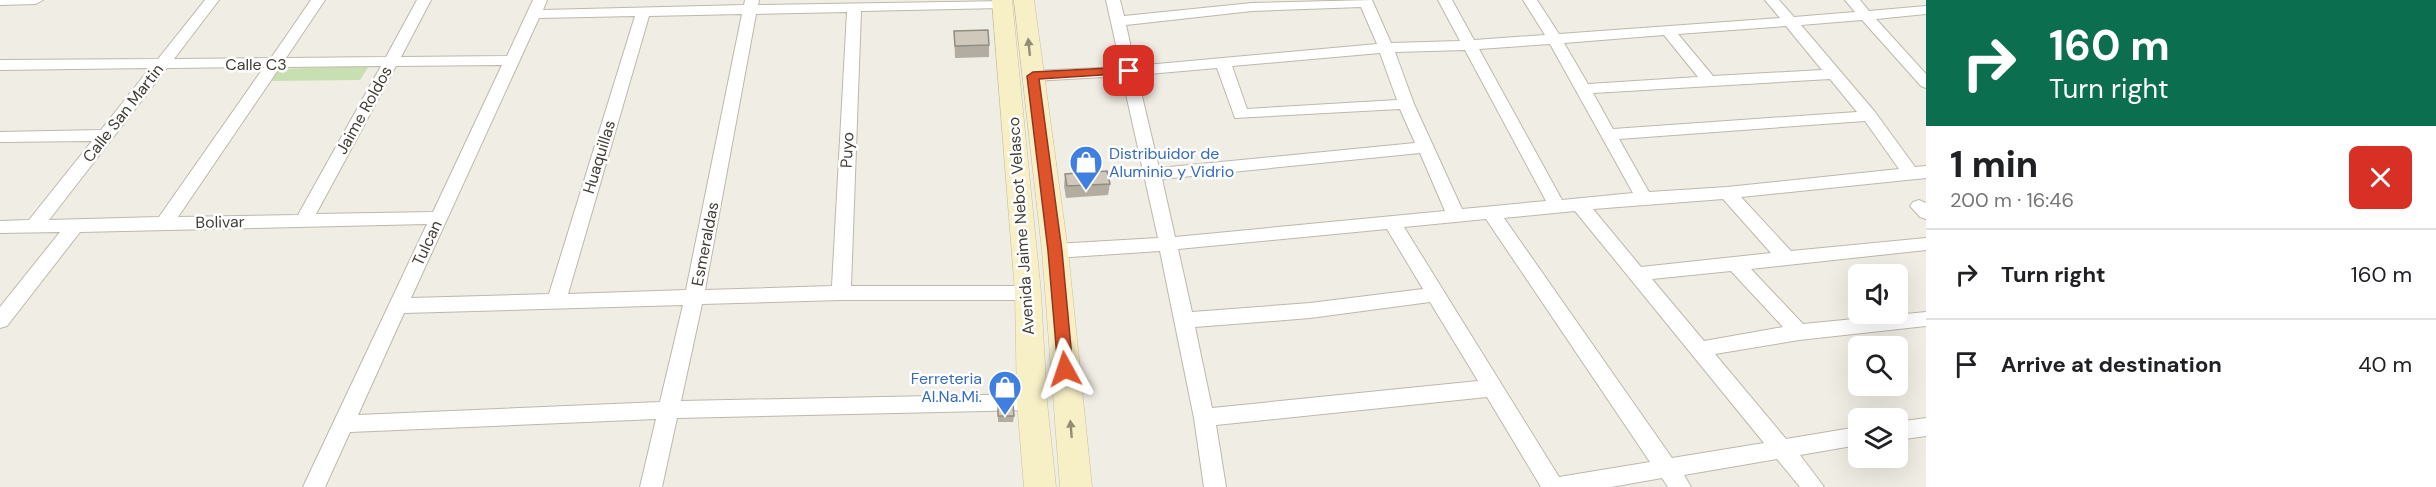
<!DOCTYPE html>
<meta charset="utf-8">
<style>
:root{--surface:#fff;--page:#f2f2f2;--text:#202124;--muted:#757577;--line:#e0e0e0}
body{margin:0;font-family:"DM Sans",sans-serif;background:var(--page);color:var(--text);height:100vh;display:flex;flex-direction:column;font-size:22px;white-space:nowrap}
*{box-sizing:border-box;margin:0}
p{font-size:20px;color:var(--muted)}
.icon{flex:none;width:33px;height:33px;fill:none;stroke:currentColor;stroke-width:2;stroke-linecap:round;stroke-linejoin:round}
.map{position:relative;flex:1;overflow:hidden}
.side{display:flex;flex-direction:column;background:var(--surface);width:510px}
.side>*{flex:none}
.top-card{background:#0b6e4f;color:#fff;overflow:hidden}
.buttons{position:absolute;left:1848px;top:264px;display:grid;gap:12px}
.buttons a{display:grid;place-items:center;width:60px;height:60px;border-radius:9px;background:var(--surface);box-shadow:0 6px 24px #0002;font-size:30px}
.pin{position:absolute;display:grid;place-items:center;width:51px;height:51px;color:#fff;margin:-26px;border-radius:12px;box-shadow:0 3px 9px #0006}
.me{position:absolute;width:66px;margin:-33px;rotate:355deg;stroke-linejoin:round;filter:drop-shadow(0 0 4px #0008)}
.turn{display:flex;align-items:center;gap:21px;height:126px;padding:0 24px;font-size:27px}
.turn .icon{width:78px;height:78px;stroke-width:2.5}
.turn b{display:block;font-size:42px;line-height:51px}
.round{display:grid;place-items:center;flex:none;width:63px;height:63px;border-radius:9px;background:var(--page)}
.headline{display:flex;align-items:center;justify-content:space-between;height:102px;padding:0 24px}
h1{font-size:36px;font-weight:800;line-height:45px}
ul{padding:0;list-style:none}
li{display:flex;align-items:center;gap:18px;height:90px;padding:0 24px;border-top:2px solid var(--line)}
li div{flex:1}
li b{display:block;font-size:22px}
li em{font-style:normal}
main{display:flex;flex:1;min-height:0}
.map>svg:first-child{display:block}
.green{fill:#c7dfb1}
.lines{fill:none;stroke-linecap:round;stroke-linejoin:round}
.minor-casing{stroke:#bdb8ab;stroke-width:2}
.secondary-casing{stroke:#cac198;stroke-width:1}
.minor{fill:#fff;fill-rule:evenodd}
.secondary{fill:#f7efc6;fill-rule:evenodd}
.wall{fill:#b3ada1}
.building{fill:#d0c9bb;stroke:#928d83;stroke-width:1.5}
.oneway{fill:#938d76}
.route{fill:#df532b;stroke:#91361c;stroke-width:1.5}
.labels{text-anchor:middle;dominant-baseline:central;stroke-width:5;stroke-linejoin:round;paint-order:stroke}
.street-label{font-size:16px;fill:#413d35;stroke:#fff}
.shop-label{font-size:16px;fill:#366cbe;stroke:#fff;text-anchor:start}
</style>
<main>
<div class="map">
<svg width="1926" height="487" viewBox="0 0 1926 487">
<rect width="100%" height="100%" fill="#f0ede4"/>
<path class="green" d="M 369,66 L 360,80 L 268,81 L 276,69 Z"/>
<g class="lines">
<defs>
<g id="minor">
<path d="M 0,0 L 43,0 L 36,4 L 0,5 Z"/>
<path d="M 205,0 L 219,0 L 174,59 L 271,58 L 311,0 L 325,0 L 286,58 L 386,57 L 417,0 L 431,0 L 401,57 L 507,56 L 533,0 L 547,0 L 543,10 L 744,5 L 745,0 L 759,0 L 758,5 L 1007,1 L 1009,4 L 1002,8 L 861,11 L 851,286 L 1028,286 L 1035,288 L 1037,293 L 1035,298 L 1028,300 L 841,300 L 702,304 L 681,401 L 1032,394 L 1039,396 L 1042,402 L 1039,408 L 1032,410 L 677,418 L 662,487 L 640,487 L 656,419 L 350,432 L 325,487 L 303,487 L 427,224 L 80,232 L 7,326 L 0,328 L 0,307 L 60,232 L 0,233 L 0,221 L 29,220 L 92,141 L 0,142 L 0,132 L 101,130 L 150,68 L 0,70 L 0,60 L 158,59 ZM 847,12 L 832,286 L 705,290 L 756,14 ZM 742,14 L 686,290 L 568,294 L 649,16 ZM 635,16 L 549,294 L 411,298 L 539,18 ZM 502,65 L 433,212 L 316,214 L 396,66 ZM 381,66 L 298,215 L 178,217 L 280,67 ZM 264,67 L 159,217 L 49,220 L 167,68 ZM 683,305 L 660,402 L 358,415 L 404,313 Z"/>
<path d="M 1106,0 L 1120,0 L 1124,16 L 1252,3 L 1372,0 L 1391,43 L 1460,41 L 1438,0 L 1452,0 L 1474,40 L 1545,35 L 1523,0 L 1537,0 L 1559,34 L 1780,18 L 1765,0 L 1779,0 L 1794,17 L 1855,12 L 1845,0 L 1860,0 L 1869,11 L 1926,6 L 1926,14 L 1876,19 L 1926,74 L 1926,88 L 1921,86 L 1862,20 L 1801,25 L 1875,112 L 1915,167 L 1926,166 L 1926,178 L 1741,197 L 1791,251 L 1926,238 L 1926,250 L 1751,269 L 1803,324 L 1926,312 L 1926,326 L 1799,340 L 1715,354 L 1786,439 L 1858,427 L 1858,445 L 1800,455 L 1824,487 L 1800,487 L 1777,459 L 1684,475 L 1691,487 L 1668,487 L 1662,478 L 1611,487 L 1541,487 L 1487,397 L 1216,425 L 1226,487 L 1204,487 L 1194,418 L 1160,251 L 1055,258 L 1049,256 L 1046,251 L 1049,246 L 1055,244 L 1158,238 L 1122,76 L 1033,81 L 1025,76 L 1033,71 L 1121,67 ZM 1361,7 L 1377,44 L 1135,66 L 1126,25 L 1252,11 ZM 1786,26 L 1822,70 L 1713,76 L 1678,34 ZM 1664,35 L 1698,77 L 1588,84 L 1564,43 ZM 1550,44 L 1633,193 L 1562,200 L 1479,49 ZM 1465,50 L 1546,201 L 1462,209 L 1414,104 L 1395,52 ZM 1380,53 L 1397,100 L 1247,109 L 1232,66 ZM 1217,68 L 1235,118 L 1400,109 L 1415,143 L 1159,168 L 1137,75 ZM 1830,79 L 1857,112 L 1613,129 L 1593,93 ZM 1865,121 L 1899,169 L 1727,187 L 1649,192 L 1619,139 ZM 1420,153 L 1445,211 L 1175,237 L 1162,179 ZM 1723,199 L 1771,253 L 1641,267 L 1593,209 ZM 1575,211 L 1764,443 L 1672,458 L 1504,218 ZM 1486,219 L 1650,462 L 1559,477 L 1404,227 ZM 1387,229 L 1423,289 L 1310,303 L 1192,312 L 1178,249 ZM 1731,271 L 1783,327 L 1704,341 L 1652,279 ZM 1430,302 L 1478,381 L 1212,408 L 1195,327 L 1310,318 Z"/>
<path d="M 1919,200 L 1926,203 L 1926,219 L 1920,217 L 1910,206 L 1913,202 Z"/>
<path d="M 1926,418 L 1926,436 L 1898,440 L 1898,422 Z"/>
</g>
<g id="secondary">
<path d="M 992,0 L 1012,0 L 1041,293 L 1047,402 L 1056,487 L 1024,487 L 1017,402 L 1015,293 Z"/>
<path d="M 1014,0 L 1034,0 L 1068,251 L 1092,487 L 1060,487 L 1042,251 Z"/>
</g>
</defs>
<use href="#minor" class="minor-casing"/>
<use href="#secondary" class="secondary-casing"/>
<use href="#minor" class="minor"/>
<use href="#secondary" class="secondary"/>
</g>
<g class="wall">
<path d="M 954,31 L 989,45 L 989,57 L 955,58 Z"/>
<path d="M 1065,174 L 1110,184 L 1108,195 L 1066,198 L 1064,186 Z"/>
<path d="M 998,405 L 1014,416 L 1013,422 L 998,422 Z"/>
</g>
<g class="building">
<path d="M 988,30 L 989,45 L 955,46 L 954,31 Z"/>
<path d="M 1107,171 L 1110,184 L 1067,186 L 1065,174 Z"/>
<path d="M 1013,404 L 1014,416 L 998,416 L 998,405 Z"/>
</g>
<defs><path id="oneway-solid" d="M-6-.8H1V-3.2L6.5 0L1 3.2V.8H-6Z" transform="scale(1.5)"/></defs>
<g class="oneway">
<use href="#oneway-solid" transform="translate(1029 47) rotate(-96)"/>
<use href="#oneway-solid" transform="translate(1071 429) rotate(-95)"/>
</g>
<path class="route" d="M 1129,67 L 1135,71 L 1133,73 L 1039,79 L 1062,251 L 1073,369 L 1071,373 L 1060,373 L 1058,369 L 1048,251 L 1027,76 L 1033,72 Z"/>
<defs>
<symbol id="shop-pin" viewBox="-11 -11 22 30"><path d="M0 17L-7.5 6A9.5 9.5 0 1 1 7.5 6Z" fill="#3f7fe0" stroke="#fff"/><path d="M-5-2.5h2.3a2.7 3.5 0 0 1 5.4 0H5L5.5 6h-11ZM-1.5-2.5h3a1.5 2.3 0 0 0-3 0Z" fill="#fff"/></symbol>
</defs>
<g fill-rule="evenodd">
<use href="#shop-pin" x="1067" y="143" width="38" height="52"/>
<use href="#shop-pin" x="986" y="368" width="38" height="52"/>
</g>
<g class="labels">
<g class="street-label">
<text x="256" y="64">Calle C3</text>
<text transform="translate(364 110) rotate(-61)">Jaime Roldos</text>
<text transform="translate(123 113) rotate(-52)">Calle San Martin</text>
<text transform="translate(847 150) rotate(-87)">Puyo</text>
<text transform="translate(599 157) rotate(-73)">Huaquillas</text>
<text transform="translate(220 222) rotate(-1)">Bolivar</text>
<text transform="translate(1021 226) rotate(-94)">Avenida Jaime Nebot Velasco</text>
<text transform="translate(427 243) rotate(-65)">Tulcan</text>
<text transform="translate(705 244) rotate(-79)">Esmeraldas</text>
</g>
<g class="shop-label">
<text x="1109" y="153">Distribuidor de<tspan x="1109" dy="18">Aluminio y Vidrio</tspan></text>
<text x="982" y="378" text-anchor="end">Ferreteria<tspan x="982" dy="18">Al.Na.Mi.</tspan></text>
</g>
</g>
</svg>
<div class="buttons">
<a><svg class="icon" aria-label="sound" viewBox="0 0 24 24"><path d="M4 9h4l5-4v14l-5-4H4zM17 9q2 3 0 6"/></svg></a>
<a><svg class="icon" aria-label="search" viewBox="0 0 24 24"><circle cx="10" cy="10" r="6"/><path d="M15 15l6 6"/></svg></a>
<a><svg class="icon" aria-label="layers" viewBox="0 0 24 24"><path d="M12 4l9 5-9 5-9-5zM3 14l9 5 9-5"/></svg></a>
</div>
<div class="pin" style="left:1129px;top:71px;background:#d93025"><svg class="icon" aria-label="arrive" viewBox="0 0 24 24"><path d="M6 21V4h12l-3 4 3 4H6"/></svg></div>
<svg class="me" style="left:1065px;top:369px" viewBox="-20 -20 40 40"><path d="M0-17L14 15 0 8-14 15z" fill="#df532b" stroke="#fff" stroke-width="4"/></svg>
</div>
<section class="side">
<div class="top-card">
<div class="turn"><svg class="icon" aria-label="right" viewBox="0 0 24 24"><path d="M7 20v-9h11M14 6l5 5-5 5"/></svg><div><b>160 m</b>Turn right</div></div>
</div>
<div class="headline"><div><h1>1 min</h1><p>200 m · 16:46</p></div><a class="round" style="background:#d93025;color:#fff"><svg class="icon" aria-label="close" viewBox="0 0 24 24"><path d="M6 6l12 12M18 6L6 18"/></svg></a></div>
<ul>
<li><svg class="icon" aria-label="right" viewBox="0 0 24 24"><path d="M7 20v-9h11M14 6l5 5-5 5"/></svg><div><b>Turn right</b></div><em>160 m</em></li>
<li><svg class="icon" aria-label="arrive" viewBox="0 0 24 24"><path d="M6 21V4h12l-3 4 3 4H6"/></svg><div><b>Arrive at destination</b></div><em>40 m</em></li>
</ul>
</section>
</main>
